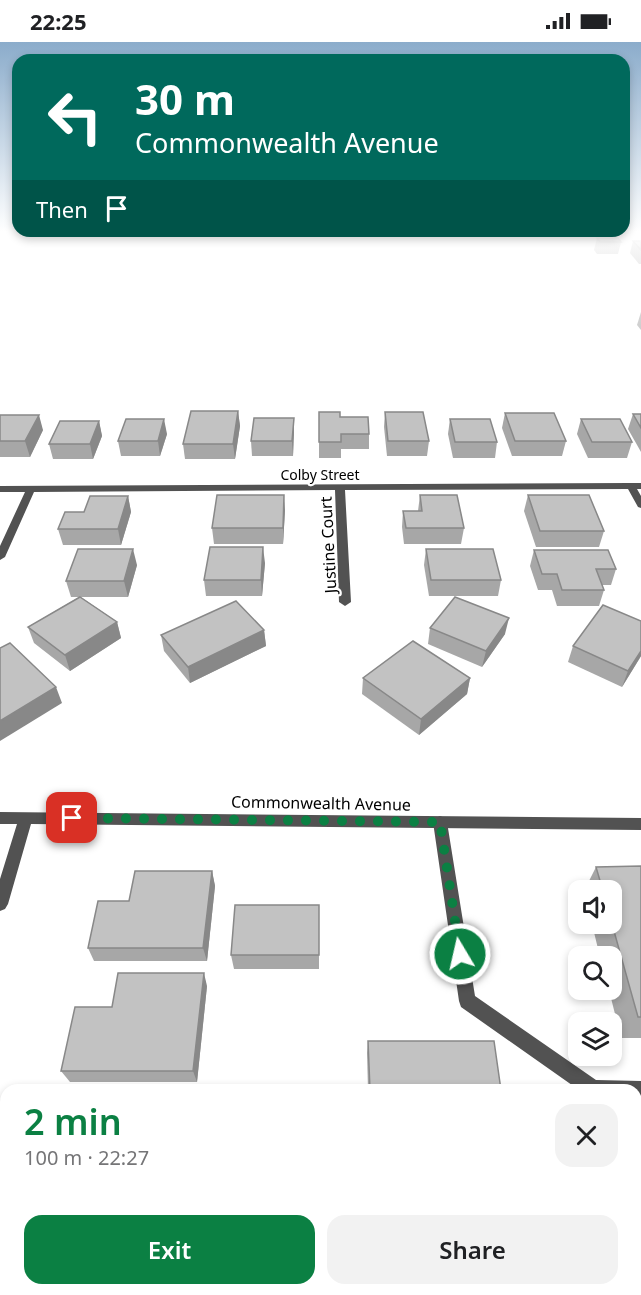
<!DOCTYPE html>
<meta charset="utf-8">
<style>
:root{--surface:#fff;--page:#f2f2f2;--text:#202124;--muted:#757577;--accent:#0b8043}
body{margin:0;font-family:"Noto Sans",sans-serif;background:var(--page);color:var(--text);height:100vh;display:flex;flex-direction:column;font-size:22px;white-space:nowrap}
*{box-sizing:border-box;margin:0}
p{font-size:20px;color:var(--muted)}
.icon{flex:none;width:33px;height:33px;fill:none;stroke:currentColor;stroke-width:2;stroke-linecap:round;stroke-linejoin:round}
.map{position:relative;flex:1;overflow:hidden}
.drawer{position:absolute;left:0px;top:1042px;width:642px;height:212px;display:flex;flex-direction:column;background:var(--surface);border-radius:18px 18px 0 0;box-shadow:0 3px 9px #0003}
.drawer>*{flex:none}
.top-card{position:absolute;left:12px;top:12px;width:618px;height:183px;border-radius:18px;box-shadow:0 3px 9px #0003;background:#00695c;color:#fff;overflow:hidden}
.fabs{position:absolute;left:568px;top:838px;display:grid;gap:12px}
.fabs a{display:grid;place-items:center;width:54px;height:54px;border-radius:12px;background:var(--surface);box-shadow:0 3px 9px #0003;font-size:30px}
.pin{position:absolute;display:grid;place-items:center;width:51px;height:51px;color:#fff;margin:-26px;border-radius:12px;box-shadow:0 3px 9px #0006}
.me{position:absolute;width:66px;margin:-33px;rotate:351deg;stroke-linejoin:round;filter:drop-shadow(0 0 4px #0008)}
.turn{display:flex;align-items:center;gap:21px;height:126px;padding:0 24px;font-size:27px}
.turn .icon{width:78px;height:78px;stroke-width:2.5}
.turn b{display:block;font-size:42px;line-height:51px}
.then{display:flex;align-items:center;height:57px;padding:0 24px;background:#0003;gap:12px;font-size:22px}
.round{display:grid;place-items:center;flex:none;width:63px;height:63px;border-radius:18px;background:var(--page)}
.headline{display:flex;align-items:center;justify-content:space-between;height:102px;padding:0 24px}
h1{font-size:36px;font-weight:600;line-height:45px;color:var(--accent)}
.action{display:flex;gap:12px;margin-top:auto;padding:12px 24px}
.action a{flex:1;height:69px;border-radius:18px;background:var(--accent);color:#fff;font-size:24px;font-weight:600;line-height:69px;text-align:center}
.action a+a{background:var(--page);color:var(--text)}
.status{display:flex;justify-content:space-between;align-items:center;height:42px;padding:0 30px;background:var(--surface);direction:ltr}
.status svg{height:16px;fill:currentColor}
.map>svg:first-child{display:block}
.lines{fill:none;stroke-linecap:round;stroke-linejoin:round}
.lane{fill:#525252;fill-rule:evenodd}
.street{fill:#525252;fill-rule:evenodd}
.wall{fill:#a7a7a7}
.shaded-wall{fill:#888}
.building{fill:#c2c2c2;stroke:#888;stroke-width:1.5}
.route{stroke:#0b8043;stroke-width:10;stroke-dasharray:0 18}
.labels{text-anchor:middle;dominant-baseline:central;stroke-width:4.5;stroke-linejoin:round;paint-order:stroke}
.far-street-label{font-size:14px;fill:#000;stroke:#fff}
.street-label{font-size:16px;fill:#000;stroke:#fff}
</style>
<div class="status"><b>22:25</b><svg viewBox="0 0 49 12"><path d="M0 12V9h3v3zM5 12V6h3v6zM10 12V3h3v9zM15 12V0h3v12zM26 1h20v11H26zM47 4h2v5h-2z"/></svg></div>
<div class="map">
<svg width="641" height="1253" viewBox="0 0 641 1253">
<rect width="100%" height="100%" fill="#fff"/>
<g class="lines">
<path class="lane" d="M 440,774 L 445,776 L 447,780 L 475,954 L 596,1038 L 641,1039 L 641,1057 L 636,1057 L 636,1048 L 579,1048 L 461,965 L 459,959 L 433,780 L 435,776 Z"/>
<g class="street">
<path d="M 631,441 L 641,441 L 641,447 L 637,447 L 641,454 L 641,466 L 638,465 L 628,447 L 345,448 L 351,560 L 345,564 L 339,560 L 335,448 L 34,450 L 5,515 L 0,518 L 0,504 L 25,450 L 0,450 L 0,444 Z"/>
<path d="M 0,770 L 641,776 L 641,788 L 31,782 L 8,862 L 5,867 L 0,869 L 0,837 L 17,782 L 0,782 Z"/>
</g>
</g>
<g class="wall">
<path d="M 612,189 L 631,189 L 631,192 L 615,192 Z"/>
<path d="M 597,196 L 621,200 L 618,212 L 597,212 L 594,208 Z"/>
<path d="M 633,199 L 641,199 L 641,222 L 639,222 L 630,211 Z"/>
<path d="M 641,270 L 641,288 L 637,283 Z"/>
<path d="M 238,369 L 240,384 L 235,417 L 185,417 L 183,402 Z"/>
<path d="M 319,370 L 340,375 L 369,392 L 369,407 L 341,407 L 341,416 L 319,416 Z"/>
<path d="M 385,370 L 429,399 L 427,414 L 387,414 L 384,385 Z"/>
<path d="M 505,371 L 566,399 L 562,414 L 512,414 L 502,386 Z"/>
<path d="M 633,372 L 641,372 L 641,410 L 628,387 Z"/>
<path d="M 0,373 L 43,388 L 30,415 L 0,415 Z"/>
<path d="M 294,376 L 293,414 L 252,414 L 251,399 Z"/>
<path d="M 450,377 L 497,400 L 495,416 L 453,416 L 448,392 Z"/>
<path d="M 581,377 L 632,400 L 627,416 L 588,416 L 577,392 Z"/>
<path d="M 99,379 L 102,394 L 93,417 L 53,417 L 49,402 Z"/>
<path d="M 167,392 L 160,414 L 121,414 L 118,399 Z"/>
<path d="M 420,453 L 464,486 L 461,502 L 404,502 L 402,485 L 403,469 L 418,469 Z"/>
<path d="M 528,453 L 604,489 L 599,505 L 536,505 L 524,469 Z"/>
<path d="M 128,454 L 131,470 L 121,503 L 63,503 L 58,487 L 84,470 Z"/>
<path d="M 285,468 L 283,502 L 214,502 L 212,486 Z"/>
<path d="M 426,507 L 501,538 L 498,554 L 429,554 L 424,523 Z"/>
<path d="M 534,508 L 616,527 L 611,543 L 602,543 L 604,548 L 599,564 L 557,564 L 552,548 L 538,548 L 530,524 Z"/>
<path d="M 265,521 L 262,554 L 206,554 L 204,538 Z"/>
<path d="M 137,523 L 128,555 L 81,555 L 117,580 L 121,596 L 70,629 L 34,601 L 28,585 L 79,555 L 71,555 L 66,539 Z"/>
<path d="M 430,586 L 505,592 L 482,625 L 428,602 Z"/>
<path d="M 264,588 L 266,604 L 190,641 L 164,609 L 161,593 Z"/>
<path d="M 573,604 L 641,614 L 622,645 L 568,620 Z"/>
<path d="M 363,636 L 470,636 L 467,652 L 419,693 L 362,652 Z"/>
<path d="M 641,824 L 641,996 L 621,996 L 609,948 L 612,948 L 612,915 L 600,915 L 592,882 L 612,882 L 612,849 L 584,849 L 596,825 Z"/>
<path d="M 212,829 L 215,844 L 207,919 L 94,919 L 88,906 L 129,859 Z"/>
<path d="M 319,863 L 319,927 L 234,927 L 231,913 Z"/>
<path d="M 207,944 L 197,1040 L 70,1040 L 61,1029 L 112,965 Z"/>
<path d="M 368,999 L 501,1048 L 368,1048 L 367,1011 Z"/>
</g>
<g class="shaded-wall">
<path d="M 238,369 L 240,384 L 235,417 L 233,402 Z"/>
<path d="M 39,373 L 43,388 L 30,415 L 25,399 Z"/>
<path d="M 294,376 L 294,391 L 293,414 L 292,399 Z"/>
<path d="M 164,377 L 167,392 L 160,414 L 158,399 Z"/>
<path d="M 99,379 L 102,394 L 93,417 L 90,402 Z"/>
<path d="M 284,453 L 285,468 L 283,502 L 283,486 Z"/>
<path d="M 128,454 L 131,470 L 121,503 L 118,487 Z"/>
<path d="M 263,505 L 265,521 L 262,554 L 261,538 Z"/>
<path d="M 133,507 L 137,523 L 128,555 L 124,539 Z"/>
<path d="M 509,576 L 505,592 L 482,625 L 486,609 Z"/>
<path d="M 117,580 L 121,596 L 70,629 L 65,613 Z"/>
<path d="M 264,588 L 266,604 L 190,641 L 188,625 Z"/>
<path d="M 641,609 L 641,614 L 622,645 L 628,629 Z"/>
<path d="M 470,636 L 467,652 L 419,693 L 421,677 Z"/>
<path d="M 56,645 L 62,661 L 0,699 L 0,679 Z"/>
<path d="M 212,829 L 215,844 L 207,919 L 203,906 Z"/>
<path d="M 204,931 L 207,944 L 197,1040 L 193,1029 Z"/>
<path d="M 133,1248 L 141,1248 L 140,1253 L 132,1253 Z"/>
</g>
<g class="building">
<path d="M 597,196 L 618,196 L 621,200 L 600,200 Z"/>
<path d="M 633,199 L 641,199 L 641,208 Z"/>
<path d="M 191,369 L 238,369 L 233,402 L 183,402 Z"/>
<path d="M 319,370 L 340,370 L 340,375 L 368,375 L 369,392 L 341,392 L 341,400 L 319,400 Z"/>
<path d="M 385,370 L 423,370 L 429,399 L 388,399 Z"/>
<path d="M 505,371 L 554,371 L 566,399 L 515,399 Z"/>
<path d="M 633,372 L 641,372 L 641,386 Z"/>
<path d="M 0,373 L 39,373 L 25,399 L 0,399 Z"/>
<path d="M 254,376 L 294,376 L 292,399 L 251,399 Z"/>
<path d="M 126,377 L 164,377 L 158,399 L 118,399 Z"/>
<path d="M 450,377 L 490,377 L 497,400 L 455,400 Z"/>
<path d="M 581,377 L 620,377 L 632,400 L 592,400 Z"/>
<path d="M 60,379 L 99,379 L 90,402 L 49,402 Z"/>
<path d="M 217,453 L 284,453 L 283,486 L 212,486 Z"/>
<path d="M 420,453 L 457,453 L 464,486 L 406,486 L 403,469 L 422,469 Z"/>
<path d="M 528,453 L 589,453 L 604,489 L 540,489 Z"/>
<path d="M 90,454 L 128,454 L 118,487 L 58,487 L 65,470 L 84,470 Z"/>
<path d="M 210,505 L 263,505 L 261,538 L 204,538 Z"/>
<path d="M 78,507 L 133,507 L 124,539 L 66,539 Z"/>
<path d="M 426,507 L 493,507 L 501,538 L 431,538 Z"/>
<path d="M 534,508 L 608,508 L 616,527 L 596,527 L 604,548 L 562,548 L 557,532 L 542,532 Z"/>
<path d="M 80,555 L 117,580 L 65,613 L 28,585 Z"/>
<path d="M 455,555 L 509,576 L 486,609 L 430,586 Z"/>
<path d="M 236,559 L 264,588 L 188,625 L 161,593 Z"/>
<path d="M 603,563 L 641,579 L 641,609 L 628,629 L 573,604 Z"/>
<path d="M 413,599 L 470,636 L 421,677 L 363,636 Z"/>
<path d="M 10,601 L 56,645 L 0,679 L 0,606 Z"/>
<path d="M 641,824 L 641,975 L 638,975 L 612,882 L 612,849 L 603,849 L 596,825 Z"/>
<path d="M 135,829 L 212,829 L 203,906 L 88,906 L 98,859 L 129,859 Z"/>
<path d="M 235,863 L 319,863 L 319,913 L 231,913 Z"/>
<path d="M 118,931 L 204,931 L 193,1029 L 61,1029 L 75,965 L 112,965 Z"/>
<path d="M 368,999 L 494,999 L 501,1048 L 370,1048 Z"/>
<path d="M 51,1248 L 133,1248 L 132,1253 L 50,1253 Z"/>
</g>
<linearGradient id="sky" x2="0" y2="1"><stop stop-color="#8baccb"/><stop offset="0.52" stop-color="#fff"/><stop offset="1" stop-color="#fff" stop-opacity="0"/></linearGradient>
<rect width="641" height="365" fill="url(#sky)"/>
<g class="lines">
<path class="route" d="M 72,776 L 440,780 L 460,912"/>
</g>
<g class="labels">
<g class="far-street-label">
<text x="320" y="432">Colby Street</text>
</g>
<g class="street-label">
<text transform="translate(328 503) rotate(-93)">Justine Court</text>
<text transform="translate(321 761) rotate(1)">Commonwealth Avenue</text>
</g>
</g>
</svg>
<div class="fabs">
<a><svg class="icon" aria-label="sound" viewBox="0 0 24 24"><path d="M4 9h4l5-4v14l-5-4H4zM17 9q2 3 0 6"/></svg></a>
<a><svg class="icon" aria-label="search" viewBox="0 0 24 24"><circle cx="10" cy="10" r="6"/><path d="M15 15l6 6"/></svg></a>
<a><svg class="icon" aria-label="layers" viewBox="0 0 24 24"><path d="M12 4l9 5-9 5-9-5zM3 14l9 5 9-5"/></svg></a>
</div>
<div class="pin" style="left:72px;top:776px;background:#d93025"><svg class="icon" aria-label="arrive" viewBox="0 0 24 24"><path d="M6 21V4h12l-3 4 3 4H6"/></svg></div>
<svg class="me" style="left:460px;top:912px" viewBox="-20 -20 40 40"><circle r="17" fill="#0b8043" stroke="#fff" stroke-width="3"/><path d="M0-11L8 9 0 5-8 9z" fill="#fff"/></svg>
<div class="top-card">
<div class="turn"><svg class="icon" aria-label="left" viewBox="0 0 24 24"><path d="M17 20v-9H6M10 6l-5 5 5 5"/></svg><div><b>30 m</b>Commonwealth Avenue</div></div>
<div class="then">Then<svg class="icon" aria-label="arrive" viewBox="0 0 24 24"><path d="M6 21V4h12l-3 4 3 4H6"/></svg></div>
</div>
<section class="drawer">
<div class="headline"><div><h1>2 min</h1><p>100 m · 22:27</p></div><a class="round"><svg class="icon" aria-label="close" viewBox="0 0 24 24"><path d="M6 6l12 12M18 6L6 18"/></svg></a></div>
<div class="action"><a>Exit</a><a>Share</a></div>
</section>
</div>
